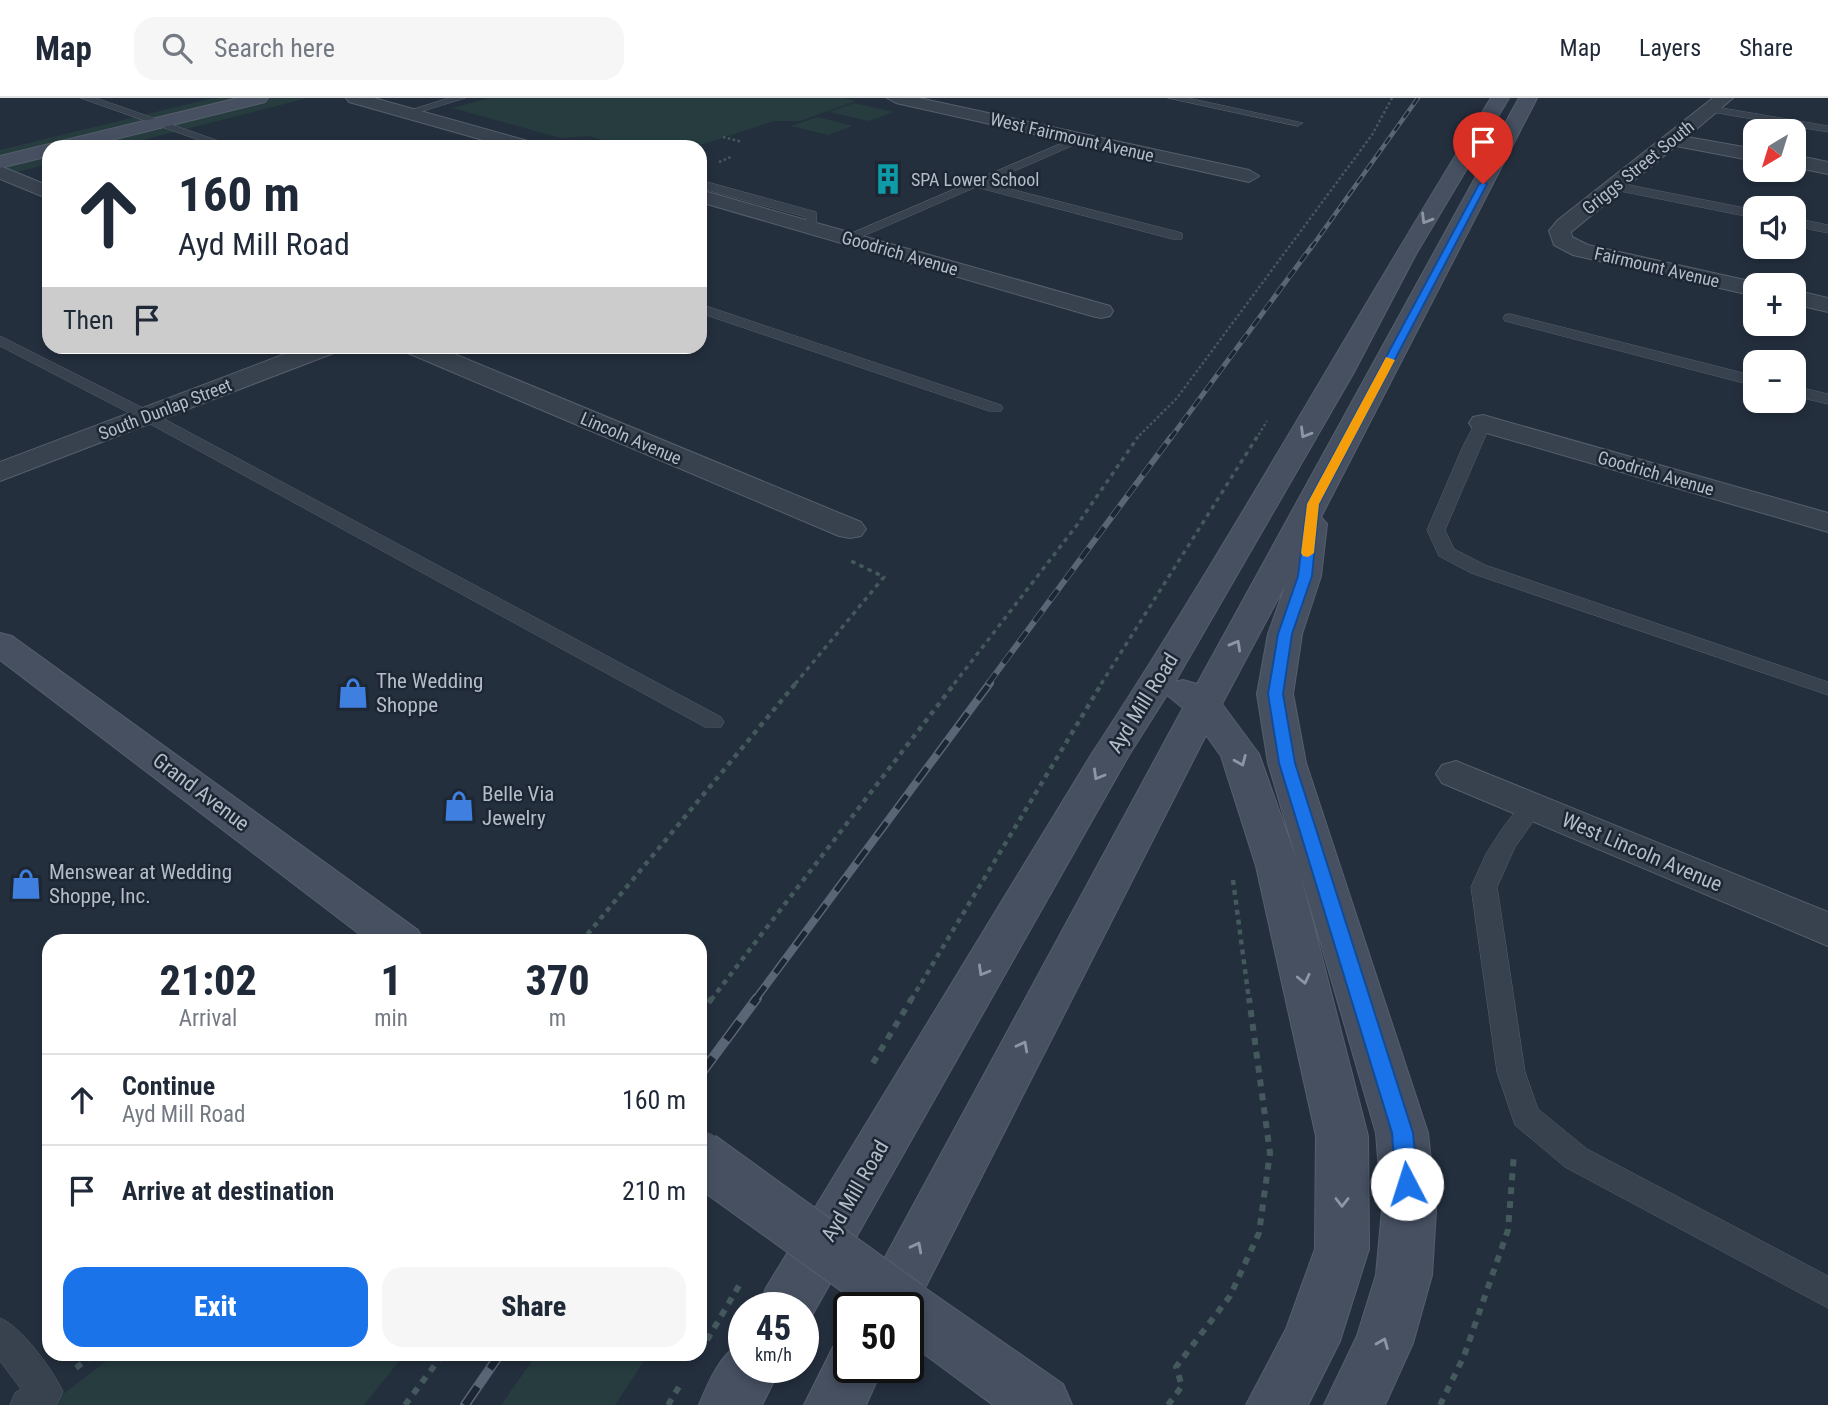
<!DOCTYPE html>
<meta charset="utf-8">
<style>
:root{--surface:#fff;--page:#f6f6f7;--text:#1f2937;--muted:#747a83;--line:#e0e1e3;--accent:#1a73e8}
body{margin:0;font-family:"Roboto Condensed",sans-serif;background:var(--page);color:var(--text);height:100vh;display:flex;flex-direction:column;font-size:26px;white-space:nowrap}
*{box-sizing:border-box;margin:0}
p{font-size:23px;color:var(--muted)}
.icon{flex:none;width:38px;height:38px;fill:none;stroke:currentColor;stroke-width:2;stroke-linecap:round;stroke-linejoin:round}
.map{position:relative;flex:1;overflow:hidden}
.details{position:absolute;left:42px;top:836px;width:665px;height:427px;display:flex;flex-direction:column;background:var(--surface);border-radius:21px;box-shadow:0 4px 10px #0003}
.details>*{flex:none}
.hud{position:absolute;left:42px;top:42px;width:665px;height:214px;border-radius:21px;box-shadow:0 4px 10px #0003;background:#fff;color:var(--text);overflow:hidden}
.needle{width:46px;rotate:218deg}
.controls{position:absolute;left:1743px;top:21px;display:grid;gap:14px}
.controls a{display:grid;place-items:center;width:63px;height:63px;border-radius:14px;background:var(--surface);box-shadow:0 4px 10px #0003;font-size:35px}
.speed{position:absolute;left:728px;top:1194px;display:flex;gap:14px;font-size:35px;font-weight:700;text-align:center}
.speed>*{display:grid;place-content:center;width:91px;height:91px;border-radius:50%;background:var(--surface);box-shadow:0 4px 10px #0003;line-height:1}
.speed small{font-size:18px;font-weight:400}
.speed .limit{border:4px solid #111;border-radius:10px;background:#fff;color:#111}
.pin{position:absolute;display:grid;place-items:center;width:60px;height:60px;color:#fff;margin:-72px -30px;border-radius:50% 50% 50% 0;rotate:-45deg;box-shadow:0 0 7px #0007}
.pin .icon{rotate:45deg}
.me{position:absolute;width:77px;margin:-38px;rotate:355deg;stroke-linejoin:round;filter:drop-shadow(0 0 5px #0008)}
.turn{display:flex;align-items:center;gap:24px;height:147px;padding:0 21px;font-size:32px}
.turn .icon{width:91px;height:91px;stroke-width:2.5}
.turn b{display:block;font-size:49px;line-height:60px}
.then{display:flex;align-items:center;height:66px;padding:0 21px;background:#0003;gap:14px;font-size:26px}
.eta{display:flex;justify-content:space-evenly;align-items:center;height:119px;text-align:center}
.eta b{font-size:42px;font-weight:800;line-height:49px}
.primary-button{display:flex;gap:14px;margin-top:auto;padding:14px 21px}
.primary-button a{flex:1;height:80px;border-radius:21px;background:var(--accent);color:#fff;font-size:28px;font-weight:800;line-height:80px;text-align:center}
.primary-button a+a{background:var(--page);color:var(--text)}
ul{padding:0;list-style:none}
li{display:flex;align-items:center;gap:21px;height:91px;padding:0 21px;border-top:2px solid var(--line)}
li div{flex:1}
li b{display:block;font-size:26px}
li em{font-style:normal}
header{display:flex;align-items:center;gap:42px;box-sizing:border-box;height:98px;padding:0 35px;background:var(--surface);border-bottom:2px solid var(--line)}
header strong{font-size:33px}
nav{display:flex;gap:38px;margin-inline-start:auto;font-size:24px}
.search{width:490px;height:63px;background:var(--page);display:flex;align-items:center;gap:18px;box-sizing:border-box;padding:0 24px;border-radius:21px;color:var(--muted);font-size:26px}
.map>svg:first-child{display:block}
.green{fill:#263c3f}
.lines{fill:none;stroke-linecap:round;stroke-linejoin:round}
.service-casing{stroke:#565f6c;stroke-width:1}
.minor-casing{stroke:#565f6c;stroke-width:2}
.secondary-casing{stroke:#565f6c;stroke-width:2}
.path-far3{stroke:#44595c;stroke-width:2.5;stroke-dasharray:2.5 2.5;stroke-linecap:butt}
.path-far2{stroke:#44595c;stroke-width:3.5;stroke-dasharray:4.5 4.5;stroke-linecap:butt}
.path-far1{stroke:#44595c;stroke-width:4.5;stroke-dasharray:5 5;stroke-linecap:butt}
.path{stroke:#44595c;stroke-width:6;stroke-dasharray:7 7;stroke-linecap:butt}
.service{fill:#38414e;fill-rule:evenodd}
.minor{fill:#38414e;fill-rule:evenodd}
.secondary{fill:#465061;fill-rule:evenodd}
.rail-far4-casing{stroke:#5a6575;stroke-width:4.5}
.rail-far3-casing{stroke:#5a6575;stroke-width:5}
.rail-far2-casing{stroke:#5a6575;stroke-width:6}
.rail-far1-casing{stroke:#5a6575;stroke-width:8}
.rail-casing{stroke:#5a6575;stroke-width:10}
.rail-far4{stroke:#1d2633;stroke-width:2.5;stroke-dasharray:8;stroke-linecap:butt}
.rail-far3{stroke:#1d2633;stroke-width:3.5;stroke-dasharray:10;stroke-linecap:butt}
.rail-far2{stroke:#1d2633;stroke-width:4.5;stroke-dasharray:13;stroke-linecap:butt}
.rail-far1{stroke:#1d2633;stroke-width:5;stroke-dasharray:17;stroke-linecap:butt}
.rail{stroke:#1d2633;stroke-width:7;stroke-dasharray:22;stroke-linecap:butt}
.secondary-bridge-casing{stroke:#565f6c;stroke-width:54;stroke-linecap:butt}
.secondary-bridge{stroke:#465061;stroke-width:52}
.oneway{stroke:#8e96a5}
.route{fill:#1a73e8;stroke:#114b97;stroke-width:2}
.slow{fill:#f59e0b}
.labels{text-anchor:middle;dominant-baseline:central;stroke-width:5;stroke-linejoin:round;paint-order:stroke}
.far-street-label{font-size:18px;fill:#b4bcc9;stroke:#1d2633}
.far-poi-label{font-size:18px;fill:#b4bcc9;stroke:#1d2633;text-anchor:start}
.poi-label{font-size:21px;fill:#b4bcc9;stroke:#1d2633;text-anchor:start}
.street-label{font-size:21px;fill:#b4bcc9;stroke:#1d2633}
</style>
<header>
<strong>Map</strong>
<div class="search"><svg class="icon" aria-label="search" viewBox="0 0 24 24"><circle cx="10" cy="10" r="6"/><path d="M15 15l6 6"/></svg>Search here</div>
<nav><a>Map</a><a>Layers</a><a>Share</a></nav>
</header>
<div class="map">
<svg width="1828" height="1307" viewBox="0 0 1828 1307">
<rect width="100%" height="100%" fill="#242f3e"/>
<g class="green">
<path d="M 213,0 L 308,0 L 115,49 L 49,49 L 49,66 L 0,78 L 0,52 Z"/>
<path d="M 489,0 L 843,0 L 856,3 L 800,23 L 774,23 L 694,49 L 628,49 L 588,38 L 561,40 L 452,10 Z"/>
<path d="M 854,5 L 894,14 L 869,23 L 829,14 Z"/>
<path d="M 817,19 L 853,28 L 828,37 L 791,28 Z"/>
<path d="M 537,1256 L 648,1256 L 648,1257 L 615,1307 L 501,1307 Z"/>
<path d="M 114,1257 L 404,1257 L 364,1307 L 49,1307 Z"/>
</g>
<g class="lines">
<defs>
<g id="service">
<path d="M 81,0 L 96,0 L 236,49 L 219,49 Z"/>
<path d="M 449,0 L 465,0 L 407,18 L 402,15 Z"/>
<path d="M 1168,0 L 1188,0 L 1303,25 L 1298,28 Z"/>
<path d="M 1710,8 L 1828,28 L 1828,34 L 1706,13 L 1705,11 Z"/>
<path d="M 1079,38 L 1084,41 L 1083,43 L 987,85 L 1182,135 L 1182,141 L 1172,141 L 976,89 L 852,143 L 842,143 L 841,140 Z"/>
<path d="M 700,82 L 816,114 L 817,130 L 811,134 L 807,133 L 806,119 L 700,90 Z"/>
<path d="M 1614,84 L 1755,112 L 1755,120 L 1610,91 L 1608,88 Z"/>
<path d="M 1794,120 L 1828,127 L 1828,135 L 1794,128 Z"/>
<path d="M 700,206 L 1001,307 L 1003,310 L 1001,313 L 989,313 L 700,215 Z"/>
<path d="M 1510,216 L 1755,278 L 1755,288 L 1505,223 L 1503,220 L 1505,217 Z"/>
<path d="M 0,238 L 153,315 L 721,619 L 724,624 L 721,629 L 705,629 L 141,321 L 0,248 Z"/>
<path d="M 1794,288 L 1828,296 L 1828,306 L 1794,298 Z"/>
<path d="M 1483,320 L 1491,325 L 1445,432 L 1454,451 L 1485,467 L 1828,584 L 1828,597 L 1471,475 L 1439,458 L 1427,432 L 1463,348 L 1477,322 Z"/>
<path d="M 1532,700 L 1540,702 L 1544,708 L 1515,749 L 1497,789 L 1525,974 L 1538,1011 L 1587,1051 L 1828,1178 L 1828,1210 L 1565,1069 L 1515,1027 L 1497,974 L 1471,789 L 1486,756 L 1502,731 L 1524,702 Z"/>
<path d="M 0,1220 C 21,1228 53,1272 63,1294 L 56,1307 L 10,1307 L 15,1295 L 21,1291 L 0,1263 Z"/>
</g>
<g id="minor">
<path d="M 346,0 L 374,0 L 535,45 L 537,49 L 508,49 L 349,4 Z"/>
<path d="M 887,0 L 919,0 L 1249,72 L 1259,78 L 1249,84 L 896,5 Z"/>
<path d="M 1713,0 L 1733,0 L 1687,39 L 1755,51 L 1755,63 L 1676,48 L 1571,134 L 1572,139 L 1588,147 L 1763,186 L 1755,187 L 1755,198 L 1573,157 L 1554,147 L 1549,133 L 1558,122 Z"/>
<path d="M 1794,57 L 1828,64 L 1828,76 L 1794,69 Z"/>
<path d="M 0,68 L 49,88 L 49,101 L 0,81 Z"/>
<path d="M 700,92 L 1110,208 L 1113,213 L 1110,218 L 1101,220 L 1092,218 L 700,104 Z"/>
<path d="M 1794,192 L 1828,200 L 1828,214 L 1794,206 Z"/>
<path d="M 306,248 L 342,248 L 339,253 L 0,383 L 0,364 Z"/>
<path d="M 400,248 L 435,248 L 861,424 L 866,431 L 861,438 L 850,440 L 839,438 L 403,253 Z"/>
<path d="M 1483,317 L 1828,415 L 1828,434 L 1473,331 L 1469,325 L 1473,319 Z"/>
<path d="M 1456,663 L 1828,814 L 1828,848 L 1442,685 L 1436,676 L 1442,667 Z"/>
</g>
<g id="secondary">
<path d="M 238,0 L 268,0 L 265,4 L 83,49 L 49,49 L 49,58 L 0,70 L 0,58 Z"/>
<path d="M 1491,0 L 1509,0 L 1416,156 L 1353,276 L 1175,584 L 1183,582 L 1197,586 L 1519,0 L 1537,0 L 1321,419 L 1327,426 L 1321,478 L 1302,536 L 1293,596 L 1306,665 L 1428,1035 L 1436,1112 L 1432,1177 L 1413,1245 L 1385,1307 L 1324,1307 L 1357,1238 L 1376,1177 L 1382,1112 L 1376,1035 L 1300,774 L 1368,1038 L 1369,1151 L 1340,1243 L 1308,1307 L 1246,1307 L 1286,1231 L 1315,1151 L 1316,1038 L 1256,768 L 1221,658 L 1206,637 L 925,1190 L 1063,1286 L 1072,1307 L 993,1307 L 908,1244 L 908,1209 L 858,1209 L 1183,610 L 1167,597 L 1129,657 L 806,1228 L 803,1229 L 803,1209 L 758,1209 L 766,1190 L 1091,657 C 1232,442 1355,218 1491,0 ZM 1286,486 L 1268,536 L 1257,596 L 1268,665 L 1297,763 L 1259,656 L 1222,606 Z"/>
<path d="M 0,535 L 12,538 L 418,832 L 424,844 L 370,844 L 0,562 Z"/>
<path d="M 849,1243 L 849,1269 L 883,1269 L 866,1307 L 804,1307 L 833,1249 Z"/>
<path d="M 744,1244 L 744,1269 L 781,1269 L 762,1307 L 699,1307 C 708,1285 721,1253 744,1244 Z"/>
</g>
</defs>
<use href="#service" class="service-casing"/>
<use href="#minor" class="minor-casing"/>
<use href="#secondary" class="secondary-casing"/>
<g class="path-far3">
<path d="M 723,39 L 742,44"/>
<path d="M 719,64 L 731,59"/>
<path d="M 1136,341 L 1177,300 L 1372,37 L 1392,0"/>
<path d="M 1256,341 L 1267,323"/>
</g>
<g class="path-far2">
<path d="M 795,586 L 884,479 L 851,463"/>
<path d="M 954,586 L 1077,427 L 1138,339"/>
<path d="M 1101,586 L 1257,339"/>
</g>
<g class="path-far1">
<path d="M 1233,782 L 1249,902"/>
<path d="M 581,844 L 796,585"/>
<path d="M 711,902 L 955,585"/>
<path d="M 911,902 L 1102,585"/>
</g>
<g class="path">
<path d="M 700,916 L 712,900"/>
<path d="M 873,965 L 912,900"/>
<path d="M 707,1242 L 740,1186"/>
<path d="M 76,1270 L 94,1256"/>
<path d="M 405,1307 L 443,1256"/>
<path d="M 668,1307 L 680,1287"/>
<path d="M 1168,1307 L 1182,1288 L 1176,1269 L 1230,1198 L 1259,1135 L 1270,1055 L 1249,900"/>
<path d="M 1440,1307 L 1464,1258 L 1508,1132 L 1514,1055"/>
</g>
<use href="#service" class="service"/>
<use href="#minor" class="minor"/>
<use href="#secondary" class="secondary"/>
<defs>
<path id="rail-far4" d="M 1311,150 L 1418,0"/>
<path id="rail-far3" d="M 1170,341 L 1312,148"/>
<path id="rail-far2" d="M 988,586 L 1171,339"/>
<path id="rail-far1" d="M 755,902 L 990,585"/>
<g id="rail">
<path d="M 700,977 L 757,900"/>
<path d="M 465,1307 L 500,1256"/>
</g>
</defs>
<use href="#rail-far4" class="rail-far4-casing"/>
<use href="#rail-far3" class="rail-far3-casing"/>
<use href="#rail-far2" class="rail-far2-casing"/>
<use href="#rail-far1" class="rail-far1-casing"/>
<use href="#rail" class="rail-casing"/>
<use href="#rail-far4" class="rail-far4"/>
<use href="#rail-far3" class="rail-far3"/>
<use href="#rail-far2" class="rail-far2"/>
<use href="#rail-far1" class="rail-far1"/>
<use href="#rail" class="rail"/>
<defs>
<path id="secondary-bridge" d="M 700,1059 L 908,1209"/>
</defs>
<use href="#secondary-bridge" class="secondary-bridge-casing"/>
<use href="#secondary-bridge" class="secondary-bridge"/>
</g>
<defs><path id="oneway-chevron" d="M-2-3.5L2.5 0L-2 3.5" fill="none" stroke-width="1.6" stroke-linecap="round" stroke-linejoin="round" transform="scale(1.75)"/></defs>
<g class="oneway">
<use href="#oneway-chevron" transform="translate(1426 121) rotate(121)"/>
<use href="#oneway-chevron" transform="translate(1305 335) rotate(121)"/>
<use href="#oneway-chevron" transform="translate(1236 547) rotate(-61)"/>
<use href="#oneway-chevron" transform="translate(1241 663) rotate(67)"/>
<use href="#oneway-chevron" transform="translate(1098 677) rotate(120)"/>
<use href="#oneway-chevron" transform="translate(983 873) rotate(120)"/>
<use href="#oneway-chevron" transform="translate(1304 881) rotate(77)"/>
<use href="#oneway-chevron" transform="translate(1023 948) rotate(-62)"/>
<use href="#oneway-chevron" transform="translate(1342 1104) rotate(90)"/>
<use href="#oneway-chevron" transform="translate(917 1149) rotate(-62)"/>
<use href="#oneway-chevron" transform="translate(1383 1245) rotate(-68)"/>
</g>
<path class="route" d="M 1483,84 L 1487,86 L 1319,406 L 1312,478 L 1292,536 L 1283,596 L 1295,665 L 1413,1035 L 1418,1086 L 1415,1093 L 1407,1096 L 1399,1093 L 1396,1086 L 1392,1035 L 1279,665 L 1268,596 L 1278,536 L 1298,478 L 1307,406 L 1479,86 Z"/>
<path class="slow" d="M 1386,259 L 1395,262 L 1319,406 L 1314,455 L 1308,459 L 1303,458 L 1301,455 L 1307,406 Z"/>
<defs>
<symbol id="building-bare" viewBox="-9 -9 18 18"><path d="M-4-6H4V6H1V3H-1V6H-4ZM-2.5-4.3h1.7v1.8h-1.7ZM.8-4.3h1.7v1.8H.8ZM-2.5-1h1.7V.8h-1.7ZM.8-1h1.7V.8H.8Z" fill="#0f9aa8" stroke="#1d2633" stroke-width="2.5" paint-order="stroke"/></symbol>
<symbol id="shop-bare" viewBox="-9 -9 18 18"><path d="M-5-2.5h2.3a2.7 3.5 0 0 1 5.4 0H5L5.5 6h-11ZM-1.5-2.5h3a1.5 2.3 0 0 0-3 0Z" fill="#3f7fe0" stroke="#1d2633" stroke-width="2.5" paint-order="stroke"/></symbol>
</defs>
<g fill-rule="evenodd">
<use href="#building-bare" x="866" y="59" width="44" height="44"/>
<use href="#shop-bare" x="331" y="573" width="44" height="44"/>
<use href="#shop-bare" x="437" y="686" width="44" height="44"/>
<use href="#shop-bare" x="4" y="764" width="44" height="44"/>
</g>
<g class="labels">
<g class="far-street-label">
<text transform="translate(1072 39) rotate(13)">West Fairmount Avenue</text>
<text transform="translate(1638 69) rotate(-39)">Griggs Street South</text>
<text transform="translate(900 155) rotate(16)">Goodrich Avenue</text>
<text transform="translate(1657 169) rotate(13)">Fairmount Avenue</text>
<text transform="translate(165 311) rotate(-21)">South Dunlap Street</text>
<text transform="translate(631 340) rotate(23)">Lincoln Avenue</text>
<text transform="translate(1656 375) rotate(16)">Goodrich Avenue</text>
</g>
<g class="far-poi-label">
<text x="911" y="81">SPA Lower School</text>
</g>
<g class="poi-label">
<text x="376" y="583">The Wedding<tspan x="376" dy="24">Shoppe</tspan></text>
<text x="482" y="696">Belle Via<tspan x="482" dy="24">Jewelry</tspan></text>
<text x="49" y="774">Menswear at Wedding<tspan x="49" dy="24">Shoppe, Inc.</tspan></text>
</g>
<g class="street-label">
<text transform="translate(1143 605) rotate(-58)">Ayd Mill Road</text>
<text transform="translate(201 694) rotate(37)">Grand Avenue</text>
<text transform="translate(1642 754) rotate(23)">West Lincoln Avenue</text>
<text transform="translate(855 1093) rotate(-60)">Ayd Mill Road</text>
</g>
</g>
</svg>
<div class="controls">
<a><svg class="needle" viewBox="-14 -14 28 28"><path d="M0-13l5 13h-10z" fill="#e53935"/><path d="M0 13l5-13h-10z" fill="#747a83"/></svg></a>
<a><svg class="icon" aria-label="sound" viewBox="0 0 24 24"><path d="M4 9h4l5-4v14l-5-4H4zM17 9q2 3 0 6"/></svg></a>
<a>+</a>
<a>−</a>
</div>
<div class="speed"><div>45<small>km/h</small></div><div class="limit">50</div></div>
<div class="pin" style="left:1483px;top:86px;background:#d93025"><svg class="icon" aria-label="arrive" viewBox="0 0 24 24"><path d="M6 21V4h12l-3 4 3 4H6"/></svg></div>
<svg class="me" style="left:1407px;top:1086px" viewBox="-20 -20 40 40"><circle r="19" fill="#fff"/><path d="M0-13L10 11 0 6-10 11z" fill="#1a73e8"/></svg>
<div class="hud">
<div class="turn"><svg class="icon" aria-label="ahead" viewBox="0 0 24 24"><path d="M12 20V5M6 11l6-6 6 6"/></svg><div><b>160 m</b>Ayd Mill Road</div></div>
<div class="then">Then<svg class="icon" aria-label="arrive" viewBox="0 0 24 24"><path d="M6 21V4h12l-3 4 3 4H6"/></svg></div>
</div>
<section class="details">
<div class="eta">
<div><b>21:02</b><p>Arrival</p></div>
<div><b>1</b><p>min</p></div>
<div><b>370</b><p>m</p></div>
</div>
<ul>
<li><svg class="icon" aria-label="ahead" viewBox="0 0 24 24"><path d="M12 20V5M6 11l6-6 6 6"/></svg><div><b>Continue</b><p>Ayd Mill Road</p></div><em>160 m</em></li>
<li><svg class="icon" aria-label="arrive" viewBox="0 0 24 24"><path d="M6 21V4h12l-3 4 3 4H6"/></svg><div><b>Arrive at destination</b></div><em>210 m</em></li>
</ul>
<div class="primary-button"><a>Exit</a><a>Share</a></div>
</section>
</div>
